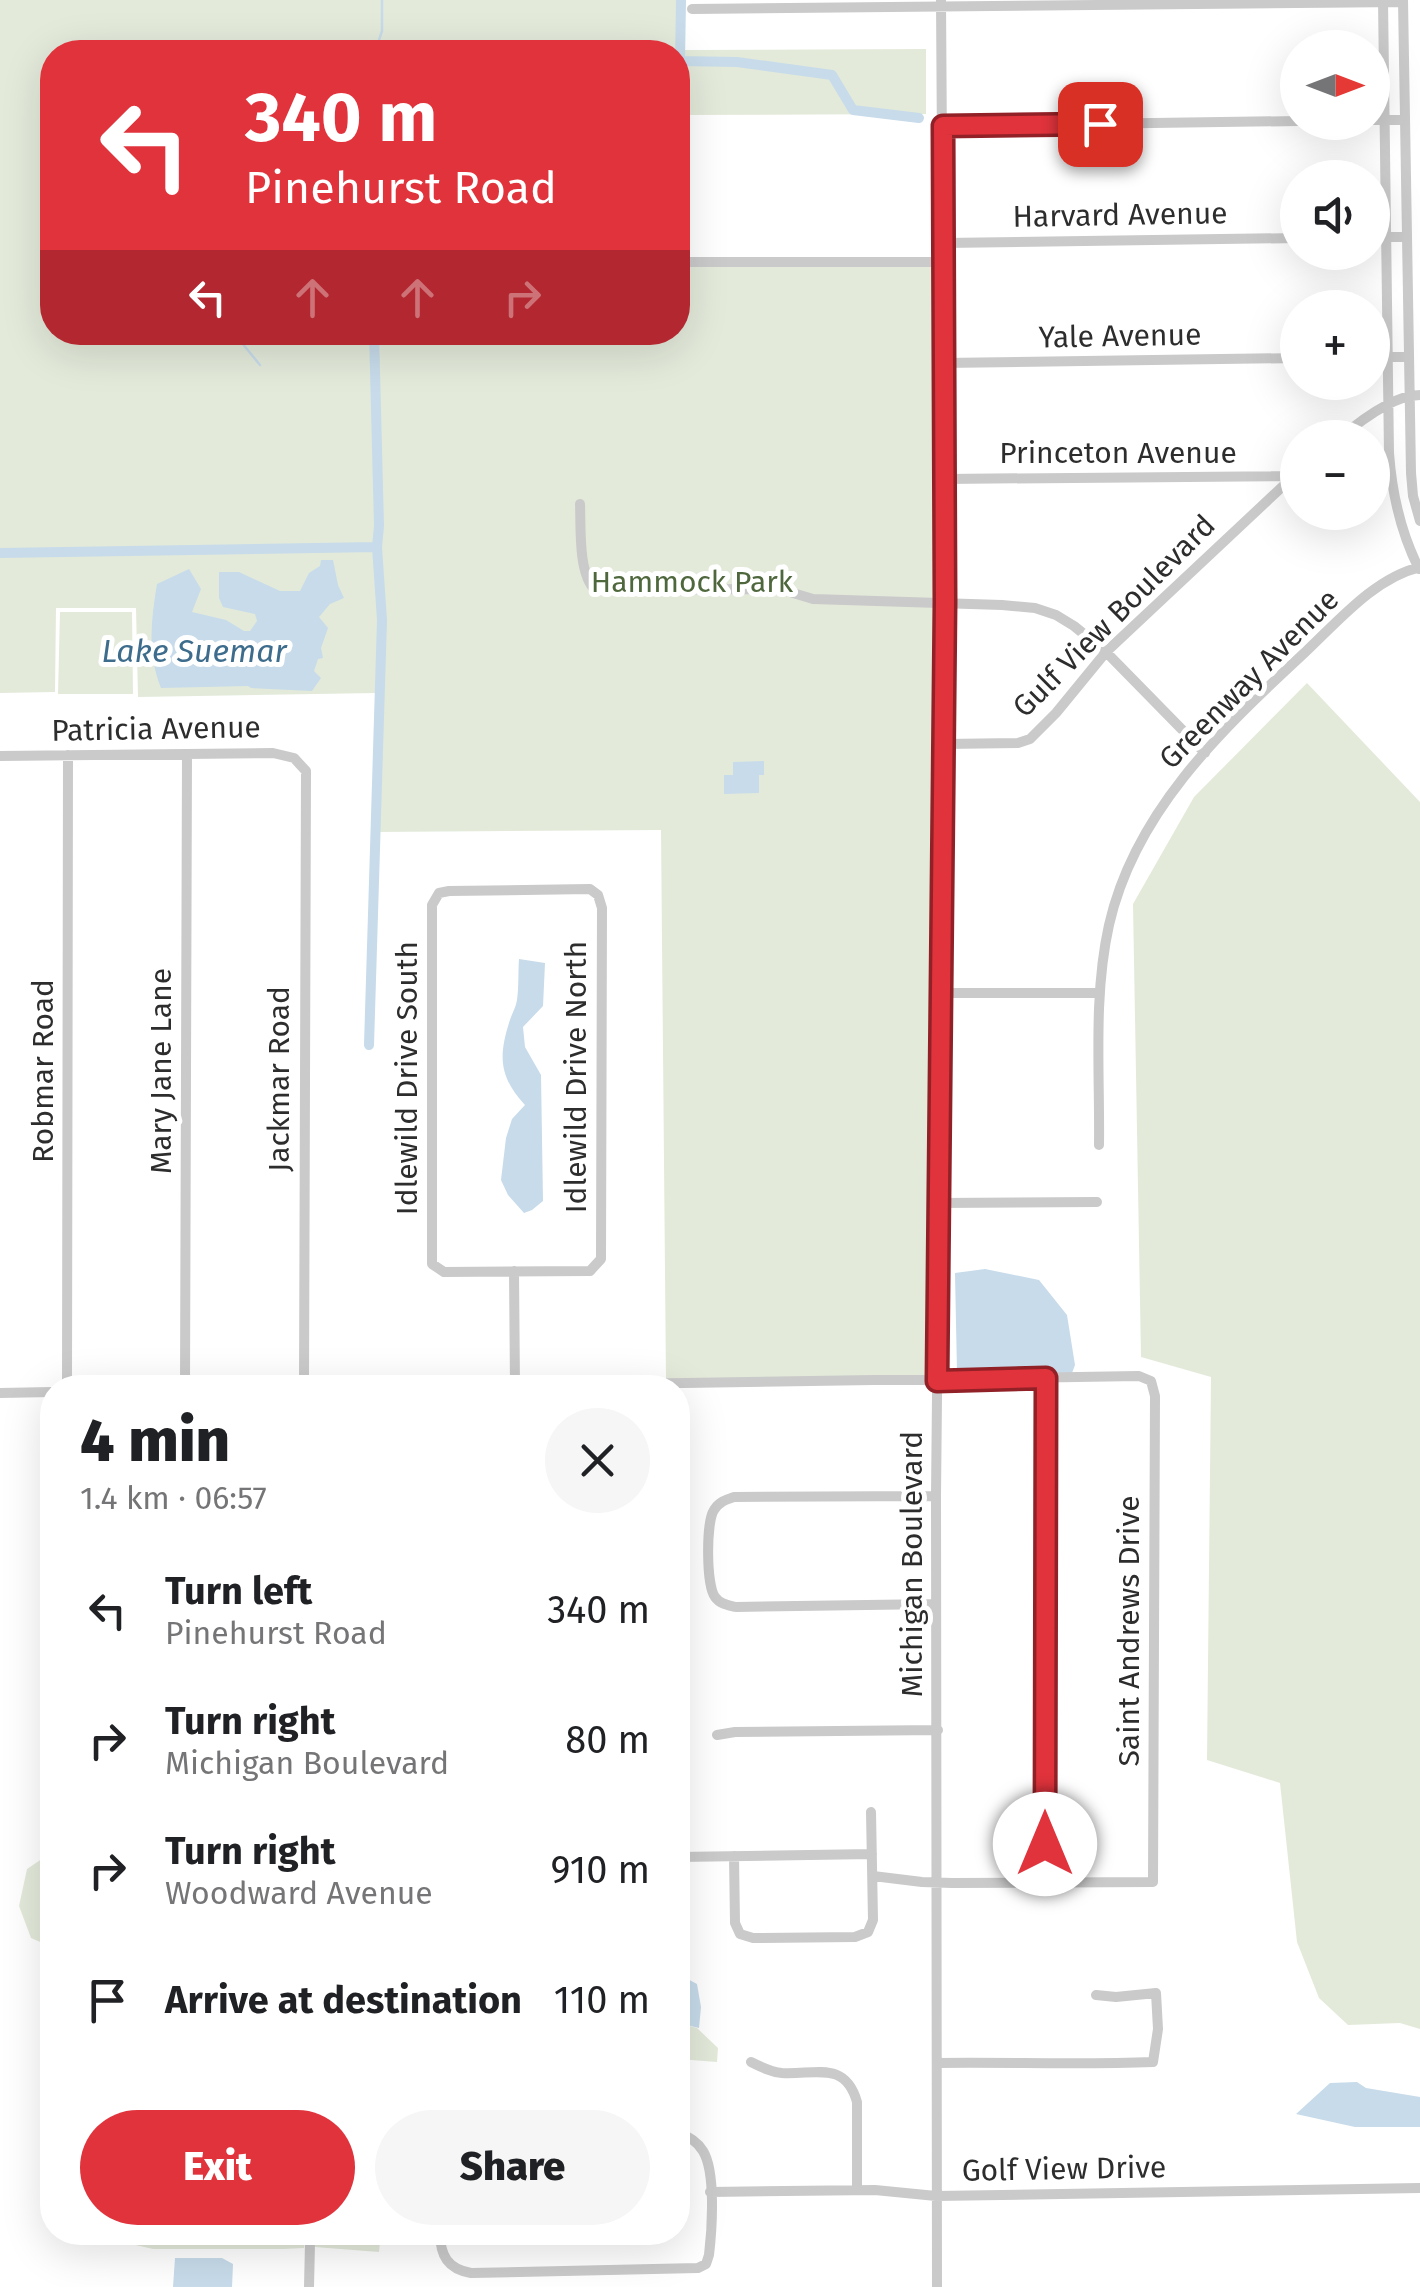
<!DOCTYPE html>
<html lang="en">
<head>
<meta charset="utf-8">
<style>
  body { margin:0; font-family:"Fira Sans",sans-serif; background:#f6f6f6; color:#202124; height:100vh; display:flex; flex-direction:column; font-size:38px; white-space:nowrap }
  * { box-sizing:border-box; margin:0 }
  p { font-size:32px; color:#757577 }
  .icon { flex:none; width:55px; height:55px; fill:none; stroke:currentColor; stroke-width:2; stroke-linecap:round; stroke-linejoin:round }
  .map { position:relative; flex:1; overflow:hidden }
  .drawer { position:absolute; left:40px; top:1375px; width:650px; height:870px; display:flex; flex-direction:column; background:#fff; border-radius:40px; box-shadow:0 10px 40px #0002 }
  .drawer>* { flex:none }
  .top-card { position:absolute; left:40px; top:40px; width:650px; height:305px; border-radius:40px; box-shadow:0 10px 40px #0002; background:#e0333c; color:#fff; overflow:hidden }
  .needle { width:65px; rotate:90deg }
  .buttons { position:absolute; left:1280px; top:30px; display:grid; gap:20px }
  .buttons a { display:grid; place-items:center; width:110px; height:110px; border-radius:50%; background:#fff; box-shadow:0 10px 40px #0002; font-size:50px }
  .pin { position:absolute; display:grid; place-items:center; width:85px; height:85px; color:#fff; margin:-42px; border-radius:20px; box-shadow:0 5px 15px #0006 }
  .me { position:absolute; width:110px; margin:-55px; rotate:0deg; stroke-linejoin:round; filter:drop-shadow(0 0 8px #0008) }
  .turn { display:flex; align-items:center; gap:35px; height:210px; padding:0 40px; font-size:45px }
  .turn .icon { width:130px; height:130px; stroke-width:2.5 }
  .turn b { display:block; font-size:70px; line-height:85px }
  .lanes { display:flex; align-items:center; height:95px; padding:0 40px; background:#0003; justify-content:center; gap:50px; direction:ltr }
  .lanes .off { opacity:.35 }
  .round { display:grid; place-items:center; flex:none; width:105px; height:105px; border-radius:52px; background:#f6f6f6 }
  .overview { display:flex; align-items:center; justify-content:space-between; height:170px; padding:0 40px }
  h1 { font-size:60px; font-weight:800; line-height:75px }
  .cta { display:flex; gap:20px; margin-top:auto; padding:20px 40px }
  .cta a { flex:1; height:115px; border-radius:60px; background:#e0333c; color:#fff; font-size:40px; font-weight:800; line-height:115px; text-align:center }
  .cta a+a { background:#f6f6f6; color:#202124 }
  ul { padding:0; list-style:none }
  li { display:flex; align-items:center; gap:30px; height:130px; padding:0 40px }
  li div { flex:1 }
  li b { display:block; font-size:38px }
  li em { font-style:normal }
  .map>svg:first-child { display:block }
</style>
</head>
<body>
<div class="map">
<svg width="1420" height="2287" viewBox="0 0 1420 2287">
  <rect width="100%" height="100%" fill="#fff"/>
  <path fill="#e3eada" d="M0,0H682L681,50L926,49V114L678,115V52H52V332H678V259L944,262L937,1381L666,1382L661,830L373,832L376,693L138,697L136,608H56L55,692L0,693Z
    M60,612H132L133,694H58Z
    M1307,683L1420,802V2029L1400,2023L1348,2025L1319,1998L1297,1942L1280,1783L1207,1760L1211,1377L1141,1357L1133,904L1194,797Z
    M52,1852V1947L31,1938L19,1906L27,1869Z
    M678,2023L697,2028L718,2048L717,2062L678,2059Z
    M84,2233H381L379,2252L315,2247L314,2238H305L304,2248L283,2249H153Z"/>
  <path fill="#c7dbea" d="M321,560H333L338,585L344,598L330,604L319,617L328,628L321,648L323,658L318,659L314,671L321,678L312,691L251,688L248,686L161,688C147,653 151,620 157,584L189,569L201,589L192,612L226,620L244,631H250L257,621L255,614L223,607L219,598V572H239L280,591H300L309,573L320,566Z
    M764,761V775H759V793L724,794V775H733V762Z
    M519,959L545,963L543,1006L523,1027L525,1047L541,1075L543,1201L532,1210L524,1213L508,1195L501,1180L506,1138L512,1119L525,1105C500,1078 498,1058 509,1023C511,1015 516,1008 517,1000C519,987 518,972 519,959Z
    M985,1269L1039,1280L1067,1315L1075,1365L1072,1373L957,1372L955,1273Z
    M682,1976L697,1984L701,2007L699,2028L678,2023V1977Z
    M1357,2082L1366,2088L1420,2097V2127H1355L1296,2114L1330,2083Z
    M175,2258H222L233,2264L232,2287H173Z"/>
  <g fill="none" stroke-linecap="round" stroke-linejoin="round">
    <path stroke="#c7dbea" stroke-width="2.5" d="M375,52L382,31V0
      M233,332L260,365"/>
    <path stroke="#c7dbea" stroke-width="10" d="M681,0L680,61L737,62L832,75L853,110L919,118
      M0,553L377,547
      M369,1045L382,620L377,547L379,526L374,332"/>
    <path stroke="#cacaca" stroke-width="10" d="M1383,0L1389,453C1392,494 1400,531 1419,569
      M1403,0L1411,473L1413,496L1420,521
      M692,9L1403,2
      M1372,120H1405
      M943,126L1298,121
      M678,130L679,262
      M1372,237H1407
      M944,243L1298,238
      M678,262H944
      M1372,357H1408
      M943,363L1298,358
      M1340,438C1360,421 1393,395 1420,395
      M944,479L1292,476
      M580,504C581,527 578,574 595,590L753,589L783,590L813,599L1002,605L1035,608L1056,615L1074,626L1106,652L1205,753
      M944,744L1018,743L1030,739L1056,713L1106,652L1298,472
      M0,756L273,753L294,758L306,771L304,1388
      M590,889L598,895L602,908L601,1259L590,1271L444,1272L432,1264V905L439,893L449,891Z
      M941,993H1100
      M1099,1145C1100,1073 1093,997 1109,925C1134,814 1219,732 1300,657C1335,625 1373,578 1420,567
      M939,1203L1097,1202
      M514,1271L515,1388
      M67,1388L68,755
      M185,1388L187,754
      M364,1388L1139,1376L1151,1381L1155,1396L1153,1882L952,1883L922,1882L873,1876
      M0,1393L52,1392
      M936,1496L734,1497C725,1500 719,1502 714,1510C706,1522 706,1585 715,1597C720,1604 728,1605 736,1607L936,1604
      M717,1735L735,1732L938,1730
      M734,1856L735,1923L740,1934L753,1938L855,1937L868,1932L873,1920L871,1812
      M678,1857L872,1854
      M1045,1882L1046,1378
      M751,2062C761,2067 771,2072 782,2073C815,2075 845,2060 857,2102V2190
      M937,2063C1009,2062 1081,2065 1153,2062L1158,2029L1156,1993L1116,1997L1096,1995
      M710,2192L875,2190L936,2196L1420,2188
      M440,2232C440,2256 448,2269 471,2273L698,2268L706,2264L709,2255C712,2230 716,2172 703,2151C697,2141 688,2136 678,2133
      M309,2287L310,2243
      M937,2287L936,1496L945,602L941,0"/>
  </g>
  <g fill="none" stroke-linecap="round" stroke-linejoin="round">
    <g stroke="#922127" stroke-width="25">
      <path id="route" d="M1045,1844L1046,1378L937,1381L945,602L943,126L1100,124"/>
    </g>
    <use href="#route" stroke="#e0333c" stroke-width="18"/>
  </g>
  <g text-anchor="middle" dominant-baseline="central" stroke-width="10" stroke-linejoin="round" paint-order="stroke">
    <g font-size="30" fill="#2d2d2d" stroke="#fff">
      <text transform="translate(1120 215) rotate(-1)">Harvard Avenue</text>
      <text transform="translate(1120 336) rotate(-1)">Yale Avenue</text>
      <text x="1118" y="453">Princeton Avenue</text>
      <text transform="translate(1114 616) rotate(-45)">Gulf View Boulevard</text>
      <text transform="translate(1249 679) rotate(-45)">Greenway Avenue</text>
      <text transform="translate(156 729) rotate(-1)">Patricia Avenue</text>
      <text transform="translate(43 1071) rotate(-90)">Robmar Road</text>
      <text transform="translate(161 1071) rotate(-90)">Mary Jane Lane</text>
      <text transform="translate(576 1077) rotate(-90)">Idlewild Drive North</text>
      <text transform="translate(407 1078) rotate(-90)">Idlewild Drive South</text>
      <text transform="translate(279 1079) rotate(-90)">Jackmar Road</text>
      <text transform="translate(912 1564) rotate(-90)">Michigan Boulevard</text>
      <text transform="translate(1129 1631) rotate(-90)">Saint Andrews Drive</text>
      <text transform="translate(1064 2169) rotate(-1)">Golf View Drive</text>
    </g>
    <g font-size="30" fill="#4f673c" stroke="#fff">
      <text x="692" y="582">Hammock Park</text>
    </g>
    <g font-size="32" font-style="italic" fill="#3d6c8c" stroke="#fff">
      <text x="194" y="651">Lake Suemar</text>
    </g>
  </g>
</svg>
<div class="buttons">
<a><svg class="needle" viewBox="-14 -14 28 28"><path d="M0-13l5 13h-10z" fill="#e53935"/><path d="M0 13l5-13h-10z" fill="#757577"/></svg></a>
<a><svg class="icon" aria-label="sound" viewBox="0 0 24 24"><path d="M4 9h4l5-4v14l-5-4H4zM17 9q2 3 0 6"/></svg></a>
<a>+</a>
<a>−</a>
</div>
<div class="pin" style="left:1100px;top:124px;background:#d93025"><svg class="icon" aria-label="arrive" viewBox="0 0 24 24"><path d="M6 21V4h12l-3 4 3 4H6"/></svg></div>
<svg class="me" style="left:1045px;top:1844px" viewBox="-20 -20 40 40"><circle r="19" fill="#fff"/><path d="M0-13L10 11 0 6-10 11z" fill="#e0333c"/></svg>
<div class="top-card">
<div class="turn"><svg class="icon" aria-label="left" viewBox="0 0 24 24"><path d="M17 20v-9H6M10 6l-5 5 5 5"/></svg><div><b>340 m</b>Pinehurst Road</div></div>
<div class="lanes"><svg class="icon" aria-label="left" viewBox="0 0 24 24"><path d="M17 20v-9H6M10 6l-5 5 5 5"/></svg><svg class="icon off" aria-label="ahead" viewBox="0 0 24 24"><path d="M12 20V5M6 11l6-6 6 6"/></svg><svg class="icon off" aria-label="ahead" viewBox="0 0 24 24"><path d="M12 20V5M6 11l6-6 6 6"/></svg><svg class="icon off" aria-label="right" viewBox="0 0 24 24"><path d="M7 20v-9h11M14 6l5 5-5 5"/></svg></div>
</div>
<section class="drawer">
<div class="overview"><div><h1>4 min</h1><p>1.4 km · 06:57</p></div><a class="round"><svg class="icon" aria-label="close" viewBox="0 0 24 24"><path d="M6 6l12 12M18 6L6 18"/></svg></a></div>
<ul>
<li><svg class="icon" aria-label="left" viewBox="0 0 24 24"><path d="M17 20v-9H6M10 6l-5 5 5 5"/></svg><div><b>Turn left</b><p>Pinehurst Road</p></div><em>340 m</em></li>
<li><svg class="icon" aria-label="right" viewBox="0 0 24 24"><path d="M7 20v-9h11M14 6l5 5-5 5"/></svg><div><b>Turn right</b><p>Michigan Boulevard</p></div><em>80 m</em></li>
<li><svg class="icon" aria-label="right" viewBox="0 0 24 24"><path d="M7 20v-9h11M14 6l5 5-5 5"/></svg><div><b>Turn right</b><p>Woodward Avenue</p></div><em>910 m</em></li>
<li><svg class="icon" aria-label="arrive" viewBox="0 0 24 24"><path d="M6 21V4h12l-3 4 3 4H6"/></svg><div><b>Arrive at destination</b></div><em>110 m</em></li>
</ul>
<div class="cta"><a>Exit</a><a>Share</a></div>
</section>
</div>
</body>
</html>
